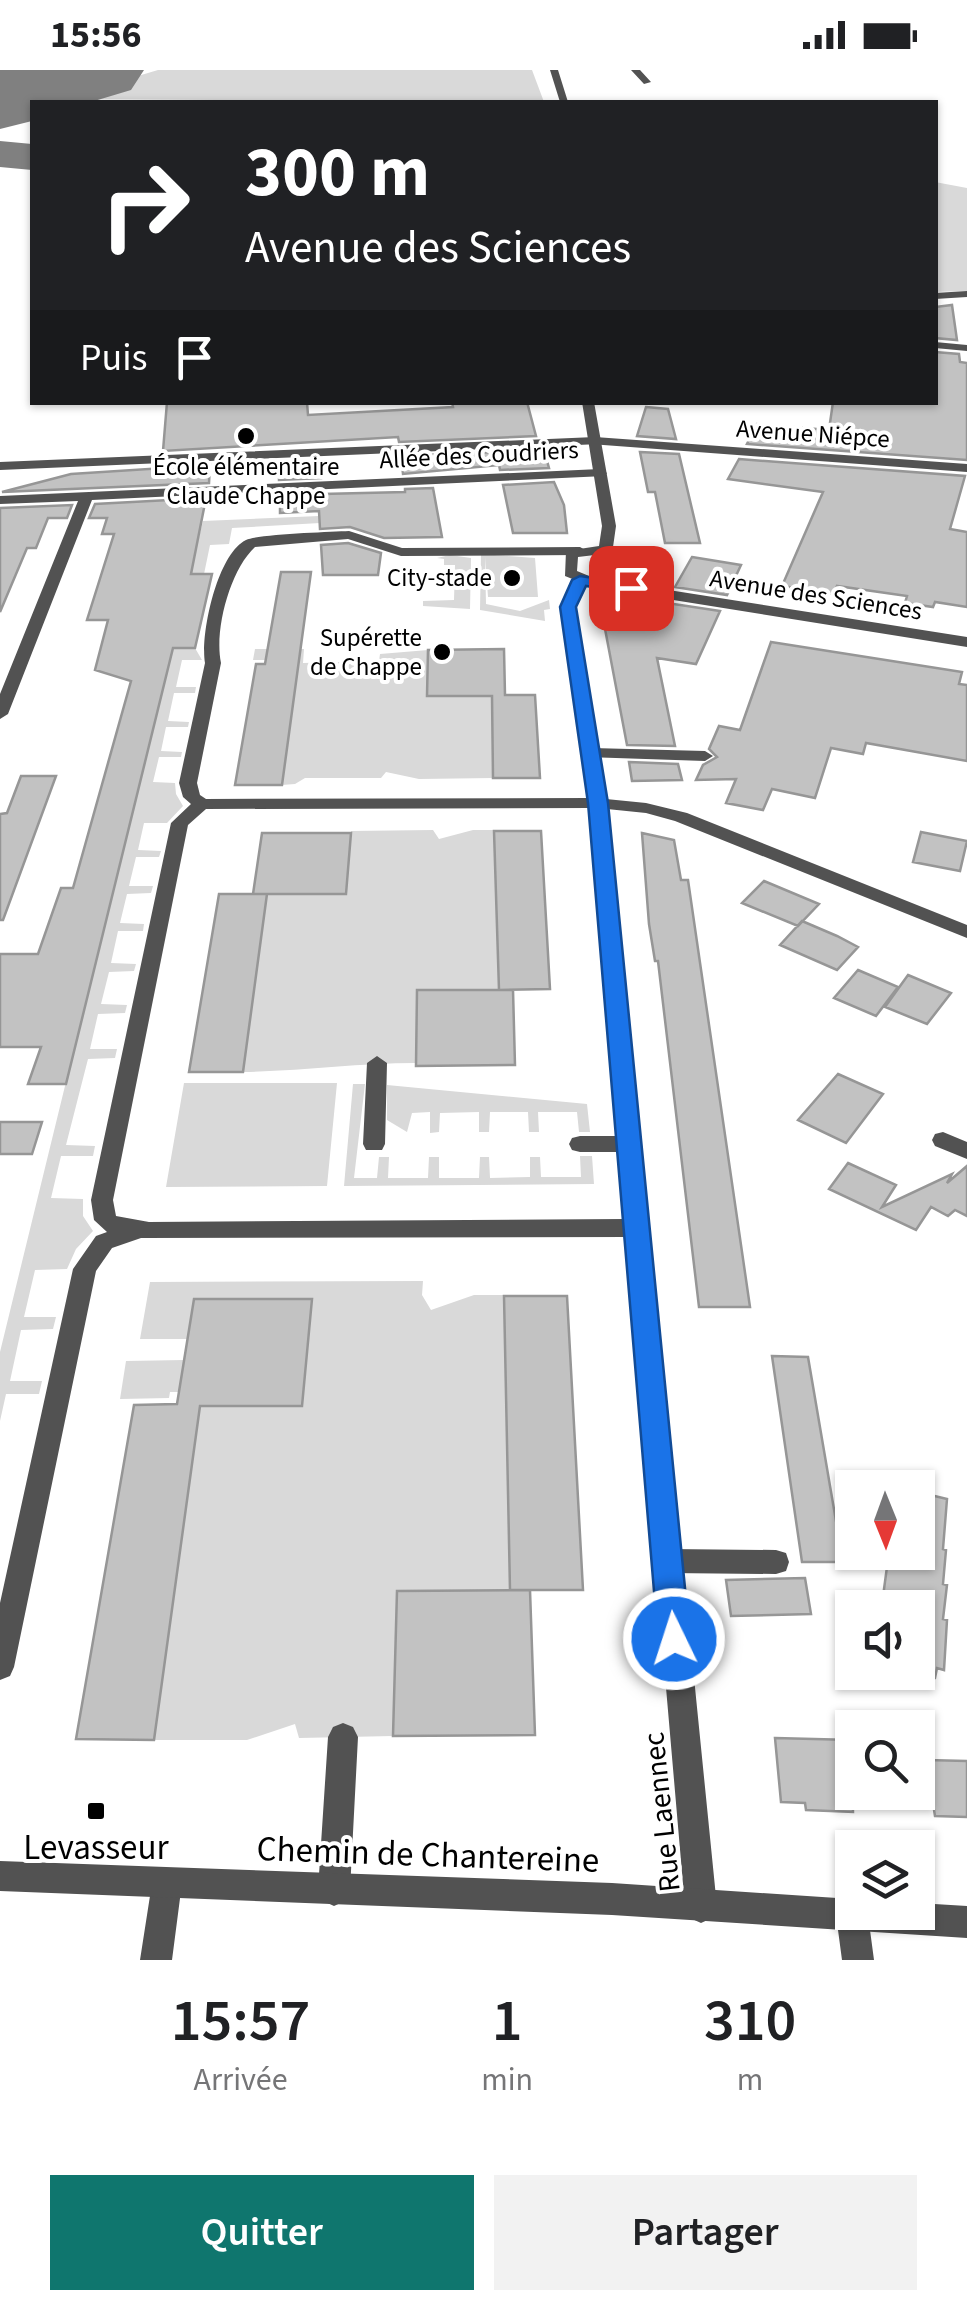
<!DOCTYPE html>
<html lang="fr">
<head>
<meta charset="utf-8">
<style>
  body { margin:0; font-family:"Source Sans 3",sans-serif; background:#f2f2f2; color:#202124; height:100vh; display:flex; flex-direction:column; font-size:38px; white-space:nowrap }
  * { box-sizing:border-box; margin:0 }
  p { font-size:32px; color:#757577 }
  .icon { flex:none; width:55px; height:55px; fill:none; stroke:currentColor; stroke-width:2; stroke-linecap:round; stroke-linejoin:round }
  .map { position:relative; height:1890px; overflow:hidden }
  .drawer { display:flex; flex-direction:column; background:#fff; flex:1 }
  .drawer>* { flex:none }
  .hud { position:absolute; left:30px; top:30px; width:908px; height:305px; border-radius:0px; box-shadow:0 2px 8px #0004; background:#202124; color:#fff; overflow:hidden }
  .needle { width:65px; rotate:179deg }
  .buttons { position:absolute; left:835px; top:1400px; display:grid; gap:20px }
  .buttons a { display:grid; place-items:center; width:100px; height:100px; border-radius:0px; background:#fff; box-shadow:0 2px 8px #0004; font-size:50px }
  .pin { position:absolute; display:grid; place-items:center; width:85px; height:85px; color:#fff; margin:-42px; border-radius:20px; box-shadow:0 5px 15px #0006 }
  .me { position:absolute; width:110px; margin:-55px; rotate:356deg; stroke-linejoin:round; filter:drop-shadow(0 0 8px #0008) }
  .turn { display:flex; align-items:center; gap:35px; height:210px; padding:0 50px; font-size:45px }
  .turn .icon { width:130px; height:130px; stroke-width:2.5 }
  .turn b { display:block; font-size:70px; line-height:85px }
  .then { display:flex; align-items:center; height:95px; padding:0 50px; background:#0003; gap:20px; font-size:38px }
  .eta { display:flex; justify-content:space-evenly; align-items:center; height:170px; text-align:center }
  .eta b { font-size:60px; font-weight:600; line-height:70px }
  .action { display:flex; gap:20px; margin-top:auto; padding:20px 50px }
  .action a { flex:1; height:115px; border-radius:0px; background:#0f766e; color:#fff; font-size:40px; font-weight:600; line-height:115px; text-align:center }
  .action a+a { background:#f2f2f2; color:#202124 }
  .status { display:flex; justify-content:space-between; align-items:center; height:70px; padding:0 50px; background:#fff; direction:ltr }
  .status svg { height:28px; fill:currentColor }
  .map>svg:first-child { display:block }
</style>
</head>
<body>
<div class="status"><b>15:56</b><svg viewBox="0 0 49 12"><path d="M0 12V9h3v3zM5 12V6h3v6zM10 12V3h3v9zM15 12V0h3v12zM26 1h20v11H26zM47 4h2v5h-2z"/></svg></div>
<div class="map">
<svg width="967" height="1890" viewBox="0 0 967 1890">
  <rect width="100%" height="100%" fill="#fff"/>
  <path fill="#d9d9d9" d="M158,0H532L544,32L61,29Z
    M935,112L967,118V221L935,222Z
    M319,446L320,453L232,458L229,474L210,475L204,504H190L203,451Z
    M481,484L535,488L538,527H488L485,487L486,534L520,541L549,530L550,539L544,540L545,551L480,540Z
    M450,485L471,488L470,539L423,536V531L454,530L455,495H444V489L437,488Z
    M172,578H195L202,590H182L176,617H196L195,623H174L168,651L189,652L188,657H166L161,681L182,682L181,687H159L153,712L175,713L176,724L183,736L167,753H144L138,780L161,781L159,787H136L129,816H153L151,823L127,824L120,853L144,854L143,861H118L111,893L136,894L134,901L109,902L101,934L127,935L125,943L98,944L90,979H117L115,988L88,989L66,1075L95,1076L93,1086H61L51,1128L83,1129V1146L93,1161L76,1179L67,1199L35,1200L24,1247H56L53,1259L21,1260L10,1311H42L39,1324H6L0,1351V1282Z
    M255,579H304L303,593L379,591L380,584L428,580L427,626H492L493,708L419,709L386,702L381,708H305L295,714L282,715L299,593L295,590H253Z
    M433,760L439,769L473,760H494L499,920L418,921L416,993C357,993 302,1001 243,1002L267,824L346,823L351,761Z
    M184,1013H337L327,1116L166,1117Z
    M353,1014H365L354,1108H377L379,1087H389L388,1108H428L429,1087H439V1108H479L480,1087H489L490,1108L530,1107V1087H540L541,1107H581L580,1086H592L594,1114L344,1116Z
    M387,1015L587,1034L590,1062H579L577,1042H538L539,1062H529L528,1042H490L489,1062H479V1042L440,1043L439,1062L430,1063V1042L412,1043L407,1062L387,1050Z
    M423,1211L422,1225L431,1240L474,1225H505L510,1520L398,1522L393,1666L299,1668L295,1654L247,1670H154L200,1336H302L312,1230L194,1229L187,1269H140L150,1212Z
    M184,1290L179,1322H170L169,1328L120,1329L126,1291Z"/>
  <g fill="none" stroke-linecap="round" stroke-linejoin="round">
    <path fill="#808080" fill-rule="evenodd" d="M0,71L32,74V100L0,97Z"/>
    <path fill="#808080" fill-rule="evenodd" d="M0,0H144L131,20L91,32H32V51L0,59Z"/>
  </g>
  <path fill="#c2c2c2" stroke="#969696" stroke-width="2.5" d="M952,235L957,270L935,268V237Z
    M935,282L959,284L960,292L967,293V390L747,374L757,354L829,360L833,332H935Z
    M167,332H307L308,345L453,337L452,332H527L536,366L399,372L398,367L163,381Z
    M646,337L668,339L676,369L637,366Z
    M544,380L549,398L500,400L499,395L403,404L401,386Z
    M640,382L679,384L700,473H665L655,422H648Z
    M739,389L965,406L950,459L967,462V537L935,532L933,537L905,533L907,526L837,516L834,524L782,516L823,422L728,409Z
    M319,390L321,408L279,410V392Z
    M210,395L209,413L2,422L71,404Z
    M554,412L564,435L567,463H513L503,415Z
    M433,418L442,467L384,468L350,457L320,459L319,441L280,443V425L405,422V419Z
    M206,428L191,504H212L195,578H173L66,1014H28L41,977H0V884H38L61,818H73L131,611L95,600L108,550H87L114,464H102L107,448H89L95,434Z
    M72,435L67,448H48L36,478H27L0,542V438Z
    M348,473L381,483L378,505H323L321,475Z
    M692,487L741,495L727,525L675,517Z
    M281,502H311L282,715H235L256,594H265Z
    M667,533L720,541L696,594L657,588L675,676L627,675L602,543H662Z
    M771,572L962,602L959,614L967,615V691L866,673L863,684L831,678L815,728L772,719L763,740L726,733L736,709L696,710L703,695L717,687L709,679L719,656L740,660Z
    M504,579L505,625H535L540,708H493L492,626H427L428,580Z
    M629,692L678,694L682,710L632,711Z
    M21,706H56L3,850H0V744L7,743Z
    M494,761H541L550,919L499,920Z
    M921,762L967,771L960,801L913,792Z
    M262,763H351L346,824H253Z
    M642,763L674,770L681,810H688L750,1237H699L658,891H655L649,854Z
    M764,811L819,834L798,856L742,833Z
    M219,824H267L243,1002H189Z
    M802,851L837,866L858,877L837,900L780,875Z
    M858,900L898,917L876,946L834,928Z
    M908,905L951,923L927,954L885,937Z
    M417,920H513L515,995L416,996Z
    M838,1004L883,1024L846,1073L798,1050Z
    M0,1052H42L32,1084H0Z
    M848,1093L896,1115L882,1137L952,1104L947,1113L967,1096V1146L955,1140L948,1146L931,1137L916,1160L829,1119Z
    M504,1226H567L583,1520H510Z
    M194,1229H312L302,1336H200L154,1670L76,1669L134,1335L177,1334Z
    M772,1286L808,1287L843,1492H802Z
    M918,1422L947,1429L943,1479L946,1480L943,1514L947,1515L943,1549L947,1550L944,1600L937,1598L935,1608L918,1607V1538L882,1534L889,1482H918Z
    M805,1508L811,1544L731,1546L726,1510Z
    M530,1520L535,1665L393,1666L397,1521Z
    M775,1668L852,1670L853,1742L806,1740L805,1733L781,1732Z
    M926,1690L967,1691V1747L935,1746Z"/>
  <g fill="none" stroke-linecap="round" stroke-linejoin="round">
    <path fill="#525252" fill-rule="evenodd" d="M967,221V227L935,229V223Z
      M595,367L600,368V374L0,400V392Z
      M592,678L705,681L713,686L705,691L586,687L584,683Z
      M377,986L387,993L385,1074L382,1080H366L363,1074L367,993Z
      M943,1062L967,1072V1089L935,1076L932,1070L935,1064Z
      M580,1066H630L638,1068L641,1074L638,1080L630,1082H580L572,1080L569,1074L572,1068Z
      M668,1479L776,1480L786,1483L789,1492L786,1501L776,1504L668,1503L658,1500L655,1491L658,1482Z
      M343,1653L353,1657L358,1667L350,1820L345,1831L334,1836L323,1831L318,1820L328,1667L333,1657Z"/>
    <path fill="#525252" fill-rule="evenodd" d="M631,0H640L651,12L644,14Z
      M935,272L967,275V281L935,278Z
      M595,367L967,394V402L590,374V368Z
      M600,399L607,403L605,406L92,430L8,644L0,649V624L78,431L0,434V426Z
      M349,461L402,478L580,477L587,481L580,485L401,486L348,469L255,477C230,500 214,560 221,593L197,713L200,725L206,729L589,728L561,537L573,511L580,507L587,511L575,537L606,729L646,733L687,743L967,855V868L675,751L646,743L607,739L717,1837L712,1848L701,1853L690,1848L685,1837L627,1167L141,1168L112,1178L96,1201L14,1597L10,1606L0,1610V1533L73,1199L96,1166L107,1162L94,1150L91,1130L171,753L191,734L183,727L179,713L205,593C200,565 217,484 246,470C259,464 330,462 349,461ZM590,738L626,1149L149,1152L116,1146L113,1130L188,755L206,739Z
      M167,1798L178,1802L182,1813L172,1890H140L152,1813L156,1802Z
      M852,1829V1842L868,1845L874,1890H842L836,1845L841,1834Z"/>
    <path fill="#525252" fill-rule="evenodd" d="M550,0H558L568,32H560Z
      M582,332H594L616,456L613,477L627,488L631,504L624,513L967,567V577L592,517L565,506L566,481L599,476L602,456ZM603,484L613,490L616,505L594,508L577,501L578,487Z
      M0,1791L612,1813L852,1829V1842H918V1833L967,1836V1868L612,1845L0,1821Z"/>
  </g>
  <path fill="#1a73e8" stroke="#114b97" stroke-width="2.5" d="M580,506L631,513L640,518L631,523L586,516L576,537L608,733L690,1569L685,1579L674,1584L663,1579L658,1569L588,733L560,537L572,510Z"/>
  <g fill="#000" stroke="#fff" stroke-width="4">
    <circle cx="246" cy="366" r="10"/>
    <circle cx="512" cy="508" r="10"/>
    <circle cx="442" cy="582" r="10"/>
    <rect x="86" y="1731" width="20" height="20" rx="5"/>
  </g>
  <g text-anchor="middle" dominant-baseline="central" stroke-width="8" stroke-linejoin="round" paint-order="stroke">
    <g font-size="25" fill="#000" stroke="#fff">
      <text transform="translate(813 364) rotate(4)">Avenue Niépce</text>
      <text transform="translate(479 385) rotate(-3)">Allée des Coudriers</text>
      <text transform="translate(816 525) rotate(9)">Avenue des Sciences</text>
    </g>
    <g font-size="25" fill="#000" stroke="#fff" text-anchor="end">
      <text x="246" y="397" text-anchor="middle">École élémentaire<tspan x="246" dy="29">Claude Chappe</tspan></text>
      <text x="492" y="508">City-stade</text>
      <text x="422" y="568">Supérette<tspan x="422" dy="29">de Chappe</tspan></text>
    </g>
    <g font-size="30" fill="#000" stroke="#fff">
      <text transform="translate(662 1742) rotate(-96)">Rue Laennec</text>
    </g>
    <g font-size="35" fill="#000" stroke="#fff">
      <text x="96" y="1778">Levasseur</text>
    </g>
    <g font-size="35" fill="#000" stroke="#fff">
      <text transform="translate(428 1785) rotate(2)">Chemin de Chantereine</text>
    </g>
  </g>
</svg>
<div class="buttons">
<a><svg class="needle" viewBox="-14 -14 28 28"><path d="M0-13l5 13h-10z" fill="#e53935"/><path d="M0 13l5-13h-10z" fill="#757577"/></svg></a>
<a><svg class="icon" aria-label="sound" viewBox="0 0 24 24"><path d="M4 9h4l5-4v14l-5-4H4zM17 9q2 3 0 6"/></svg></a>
<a><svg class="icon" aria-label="search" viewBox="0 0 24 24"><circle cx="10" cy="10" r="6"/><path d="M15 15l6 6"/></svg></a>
<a><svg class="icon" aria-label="layers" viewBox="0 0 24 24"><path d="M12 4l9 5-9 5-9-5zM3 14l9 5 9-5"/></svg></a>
</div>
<div class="pin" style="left:631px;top:518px;background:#d93025"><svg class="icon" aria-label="arrive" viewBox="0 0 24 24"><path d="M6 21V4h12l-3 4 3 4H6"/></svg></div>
<svg class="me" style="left:674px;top:1569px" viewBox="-20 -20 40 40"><circle r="17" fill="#1a73e8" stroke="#fff" stroke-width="3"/><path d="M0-11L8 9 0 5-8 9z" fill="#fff"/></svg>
<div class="hud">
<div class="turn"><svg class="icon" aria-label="right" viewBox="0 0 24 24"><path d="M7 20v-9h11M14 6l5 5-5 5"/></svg><div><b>300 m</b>Avenue des Sciences</div></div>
<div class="then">Puis<svg class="icon" aria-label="arrive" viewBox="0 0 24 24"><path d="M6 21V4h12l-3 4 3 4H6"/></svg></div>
</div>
</div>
<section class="drawer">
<div class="eta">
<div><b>15:57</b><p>Arrivée</p></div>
<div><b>1</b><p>min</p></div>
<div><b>310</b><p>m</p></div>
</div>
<div class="action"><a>Quitter</a><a>Partager</a></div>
</section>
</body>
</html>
